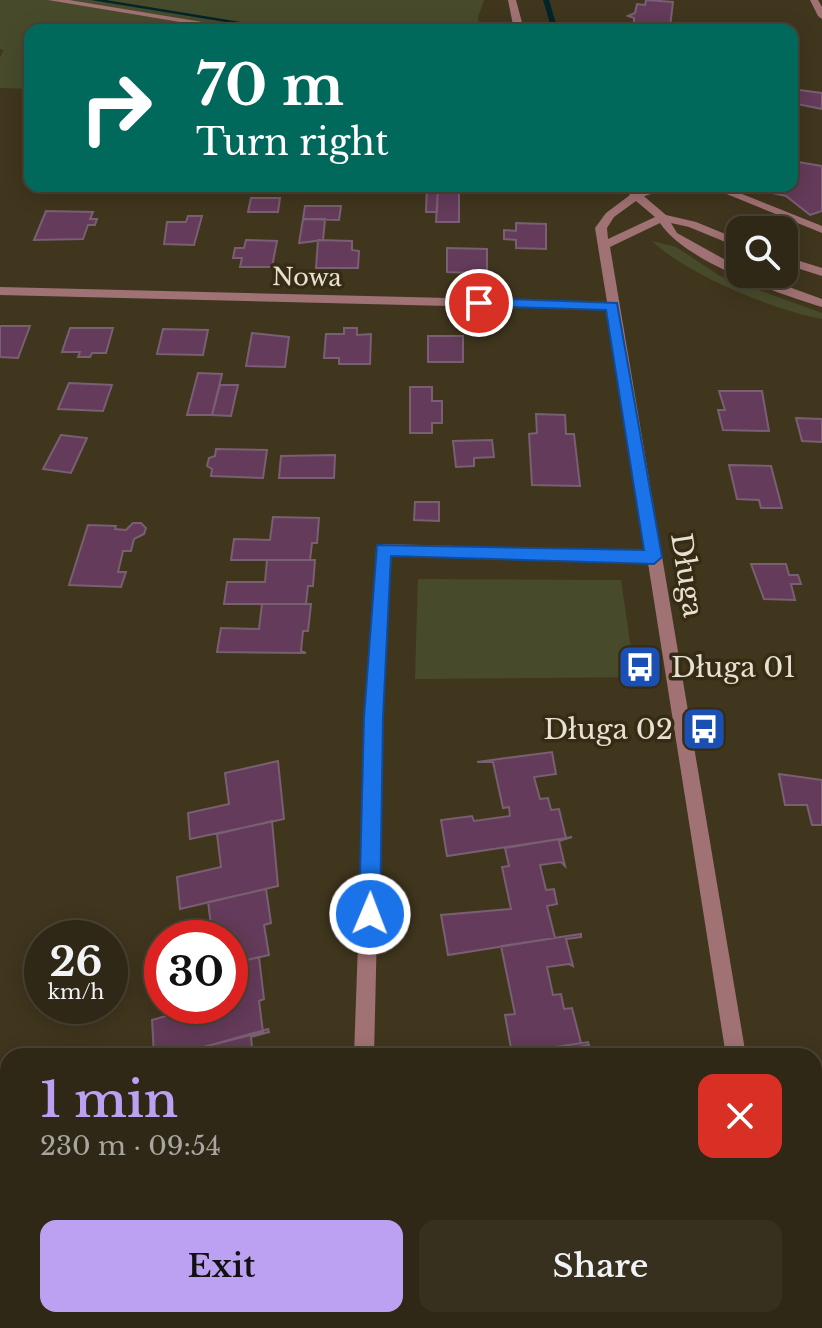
<!DOCTYPE html>
<html lang="en">
<head>
<meta charset="utf-8">
<style>
  body { margin:0; font-family:"Libre Baskerville",serif; background:#38301f; color:#f1f3f6; height:100vh; display:flex; flex-direction:column; font-size:30px; white-space:nowrap }
  * { box-sizing:border-box; margin:0 }
  p { font-size:26px; color:#a8a6a1 }
  .icon { flex:none; width:44px; height:44px; fill:none; stroke:currentColor; stroke-width:2; stroke-linecap:round; stroke-linejoin:round }
  .map { position:relative; flex:1; overflow:hidden }
  .sheet { position:absolute; left:0px; top:1048px; width:822px; height:280px; display:flex; flex-direction:column; background:#302816; border-radius:24px 24px 0 0; box-shadow:0 4px 20px #0003,0 0 0 2px #4b4435 }
  .sheet>* { flex:none }
  .banner { position:absolute; left:24px; top:24px; width:774px; height:168px; border-radius:16px; box-shadow:0 4px 20px #0003,0 0 0 2px #4b4435; background:#00695c; color:#fff; overflow:hidden }
  .tools { position:absolute; left:726px; top:216px; display:grid; gap:16px }
  .tools a { display:grid; place-items:center; width:72px; height:72px; border-radius:16px; background:#302816; box-shadow:0 4px 20px #0003,0 0 0 2px #4b4435; font-size:40px }
  .speed { position:absolute; left:24px; top:920px; display:flex; gap:16px; font-size:40px; font-weight:700; text-align:center }
  .speed>* { display:grid; place-content:center; width:104px; height:104px; border-radius:50%; background:#302816; box-shadow:0 4px 20px #0003,0 0 0 2px #4b4435; line-height:1 }
  .speed small { font-size:20px; font-weight:400 }
  .speed .limit { border:12px solid #d22; background:#fff; color:#111 }
  .pin { position:absolute; display:grid; place-items:center; width:68px; height:68px; color:#fff; margin:-34px; border:4px solid #fff; border-radius:50%; box-shadow:0 2px 8px #0007 }
  .me { position:absolute; width:88px; margin:-44px; rotate:1deg; stroke-linejoin:round; filter:drop-shadow(0 0 6px #0008) }
  .turn { display:flex; align-items:center; gap:28px; height:168px; padding:0 40px; font-size:36px }
  .turn .icon { width:104px; height:104px; stroke-width:2.5 }
  .turn b { display:block; font-size:56px; line-height:68px }
  .round { display:grid; place-items:center; flex:none; width:84px; height:84px; border-radius:16px; background:#38301f }
  .overview { display:flex; align-items:center; justify-content:space-between; height:136px; padding:0 40px }
  h1 { font-size:48px; font-weight:600; line-height:60px; color:#bca0f2 }
  .primary-button { display:flex; gap:16px; margin-top:auto; padding:16px 40px }
  .primary-button a { flex:1; height:92px; border-radius:16px; background:#bca0f2; color:#111; font-size:32px; font-weight:600; line-height:92px; text-align:center }
  .primary-button a+a { background:#38301f; color:#f1f3f6 }
  .map>svg:first-child { display:block }
</style>
</head>
<body>
<div class="map">
<svg width="822" height="1328" viewBox="0 0 822 1328">
  <rect width="100%" height="100%" fill="#40361e"/>
  <path fill="#484b2b" d="M0,0H484L478,17L480,30H30V89L0,88V57L4,50L0,49Z
    M652,241L676,247L720,276L822,313V319C772,309 689,276 652,241Z
    M418,579L621,580L635,677L415,679Z"/>
  <g fill="none" stroke-linecap="round" stroke-linejoin="round">
    <path fill="#00252b" fill-rule="evenodd" d="M91,0H106L290,30H275Z
      M543,0H549L558,30H552Z"/>
  </g>
  <path fill="#643b5a" stroke="#785f71" stroke-width="2" d="M646,0L673,2L670,27L634,23V18L628,16L635,13L637,4L645,5Z
    M792,89L822,93V109L792,103Z
    M792,161L822,166V211L810,215L786,196L741,186H792Z
    M183,186H216L214,193L182,192Z
    M427,186H438L437,212H426Z
    M438,186H459V222H436Z
    M251,198H280L278,212H248Z
    M305,206H341L339,220L303,219Z
    M46,211L93,212L90,219H97L95,225H88L83,239L34,240Z
    M188,216H202L194,245L164,244L167,222H186Z
    M303,219H325L323,240L299,243Z
    M516,223L546,224V249L516,248V240L504,239V230L516,231Z
    M246,240L277,241L272,267H240L242,258H233L235,248H244Z
    M318,240L352,241V250L359,251L358,268H316Z
    M447,248L487,249V280H474L473,273L447,272Z
    M0,326H30L18,358L0,357Z
    M70,328H113L106,353H92L90,357H78L80,352H62Z
    M344,328H357V335L371,334L370,364H339V358H324L326,334H344Z
    M163,329L208,330L203,355L157,354Z
    M252,333L289,337L285,367L246,366Z
    M428,336H463V362H428Z
    M198,373L222,374L212,415H187Z
    M69,383L112,385L103,411L58,409Z
    M220,385H238L231,416L212,415Z
    M410,387H432V401H442V423H432V433H410Z
    M719,391H762L769,431L723,430L718,410H725Z
    M536,414L565,415L566,434H574L580,486L532,485L529,434L537,433Z
    M796,418L822,419V442L802,441Z
    M61,435L87,438L71,473L43,469Z
    M492,440L494,457L474,458V466L456,467L453,441Z
    M216,449L267,450L263,478L211,476L212,469L207,466L209,458L215,456Z
    M335,455L334,478H279L281,456Z
    M729,465L771,466L782,508H761L759,500L737,499Z
    M415,502H439V521L414,520Z
    M273,517L319,518L317,543H312L310,560H231L234,539L270,540Z
    M133,523H141L146,528L144,534L134,539L131,551H123L118,572H126L121,587L69,585L88,525L116,526L115,529L126,530Z
    M267,560H315L313,586H308L306,604H224L227,582H265Z
    M751,564H786L789,575H798L801,584H791L795,600L764,599Z
    M262,604H311L308,631H303L301,651L306,653L217,652L221,628L259,629Z
    M552,752L556,774L534,777L540,799L548,798L551,810L559,809L566,838L447,856L441,820L472,816L474,821L510,816L509,807L503,808L493,762H477Z
    M278,761L284,819L190,839L188,813L229,804L225,773Z
    M779,774L822,780V825H812L807,805H785Z
    M272,821L278,886L180,909L177,877L221,867L217,834Z
    M572,837L559,841L565,866L561,862L540,865L546,890L554,889L557,904L547,906L555,938L448,955L441,915L511,909L502,867L509,866L505,848Z
    M266,889L271,923L264,925L269,955L230,964V938H192L212,933L208,902Z
    M581,934V937L566,939L573,966L569,964L547,967L553,995L561,994L564,1009L572,1008L581,1043L512,1054L505,1015L515,1014L501,946Z
    M259,957L264,999L259,1001L263,1032L168,1056H154L152,1020L200,1006H230V964Z
    M268,1029L269,1032L251,1037L253,1056H186V1052Z
    M588,1042L589,1045L573,1048L575,1056H500Z
    M112,1320H210L182,1328H112Z
    M210,1320H220L221,1328H182Z
    M522,1320H596L598,1328L503,1327V1324Z"/>
  <g fill="none" stroke-linecap="round" stroke-linejoin="round">
    <path fill="#a17274" fill-rule="evenodd" d="M48,0H69L251,30H228Z
      M660,186H677L635,199L630,196Z
      M707,186H722L822,226V233Z"/>
    <path fill="#a17274" fill-rule="evenodd" d="M508,0H516L524,30H514Z
      M810,0H818L822,7V19L818,16Z
      M621,186H632L666,215L696,222L740,240V248L689,227L671,223L677,233L740,268V274H753L822,299V307C779,294 684,261 660,223L610,247L746,1056H726L648,563L390,556L382,717L374,1056H354L366,717L376,550L383,544L646,551L608,310L0,295V287L607,302L595,228L606,213L630,195ZM636,201L655,217L608,239L607,228L614,217Z
      M784,256L822,268V276L784,264Z
      M341,1320H365V1328H341Z
      M766,1320H790L792,1328H768Z"/>
  </g>
  <path fill="#1a73e8" stroke="#114b97" stroke-width="2" d="M479,298L617,303L662,557L654,564L391,556L383,717L380,914L377,922L370,925L362,922L359,914L364,717L377,545L644,550L606,310L474,306V300Z"/>
  <defs>
    <g id="bus-square" transform="scale(2.3)"><rect x="-9" y="-9" width="18" height="18" rx="4" fill="#1a4fb4" stroke="#362c14"/><path d="M-5-6H5V4H4V6H2V4H-2V6H-4V4H-5ZM-3.5-4V0h7V-4ZM-3.5 1.2v1.5H-2V1.2ZM2 1.2v1.5H3.5V1.2Z" fill="#fff"/></g>
  </defs>
  <g fill-rule="evenodd">
    <use href="#bus-square" x="640" y="667"/>
    <use href="#bus-square" x="704" y="729"/>
  </g>
  <g text-anchor="middle" dominant-baseline="central" stroke-width="7" stroke-linejoin="round" paint-order="stroke">
    <g font-size="24" fill="#e7e1d2" stroke="#362c14">
      <text transform="translate(307 277) rotate(1)">Nowa</text>
    </g>
    <g font-size="28" fill="#e7e1d2" stroke="#362c14">
      <text transform="translate(687 575) rotate(81)">Długa</text>
    </g>
    <g font-size="28" fill="#e7e1d2" stroke="#362c14" text-anchor="start">
      <text x="671" y="667">Długa 01</text>
      <text x="673" y="729" text-anchor="end">Długa 02</text>
    </g>
  </g>
</svg>
<div class="tools">
<a><svg class="icon" aria-label="search" viewBox="0 0 24 24"><circle cx="10" cy="10" r="6"/><path d="M15 15l6 6"/></svg></a>
</div>
<div class="speed"><div>26<small>km/h</small></div><div class="limit">30</div></div>
<div class="pin" style="left:479px;top:303px;background:#d93025"><svg class="icon" aria-label="arrive" viewBox="0 0 24 24"><path d="M6 21V4h12l-3 4 3 4H6"/></svg></div>
<svg class="me" style="left:370px;top:914px" viewBox="-20 -20 40 40"><circle r="17" fill="#1a73e8" stroke="#fff" stroke-width="3"/><path d="M0-11L8 9 0 5-8 9z" fill="#fff"/></svg>
<div class="banner">
<div class="turn"><svg class="icon" aria-label="right" viewBox="0 0 24 24"><path d="M7 20v-9h11M14 6l5 5-5 5"/></svg><div><b>70 m</b>Turn right</div></div>
</div>
<section class="sheet">
<div class="overview"><div><h1>1 min</h1><p>230 m · 09:54</p></div><a class="round" style="background:#d93025;color:#fff"><svg class="icon" aria-label="close" viewBox="0 0 24 24"><path d="M6 6l12 12M18 6L6 18"/></svg></a></div>
<div class="primary-button"><a>Exit</a><a>Share</a></div>
</section>
</div>
</body>
</html>
